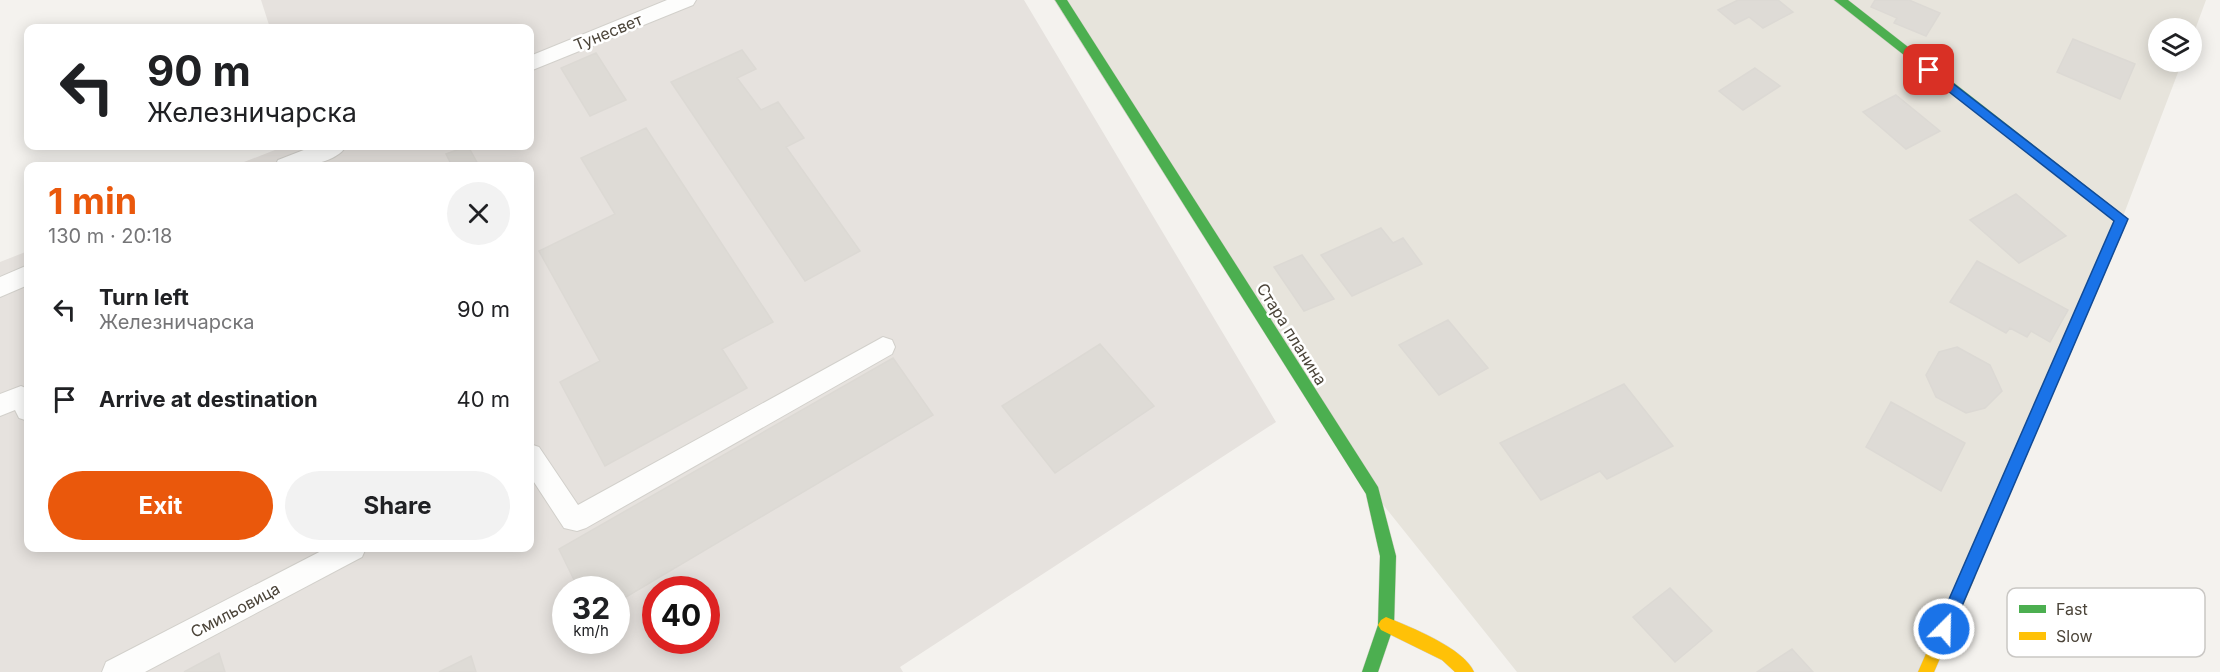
<!DOCTYPE html>
<html lang="en">
<head>
<meta charset="utf-8">
<style>
  body { margin:0; font-family:Inter,sans-serif; background:#f2f2f2; color:#202124; height:100vh; display:flex; flex-direction:column; font-size:22px; white-space:nowrap }
  * { box-sizing:border-box; margin:0 }
  p { font-size:20px; color:#757577 }
  .icon { flex:none; width:33px; height:33px; fill:none; stroke:currentColor; stroke-width:2; stroke-linecap:round; stroke-linejoin:round }
  .map { position:relative; flex:1; overflow:hidden }
  .details { position:absolute; left:24px; top:162px; width:510px; height:390px; display:flex; flex-direction:column; background:#fff; border-radius:12px; box-shadow:0 3px 15px #0003 }
  .details>* { flex:none }
  .guide { position:absolute; left:24px; top:24px; width:510px; height:126px; border-radius:12px; box-shadow:0 3px 15px #0003; background:#fff; color:#202124; overflow:hidden }
  .fabs { position:absolute; left:2148px; top:18px; display:grid; gap:12px }
  .fabs a { display:grid; place-items:center; width:54px; height:54px; border-radius:50%; background:#fff; box-shadow:0 3px 15px #0003; font-size:30px }
  .speed { position:absolute; left:552px; top:576px; display:flex; gap:12px; font-size:30px; font-weight:700; text-align:center }
  .speed>* { display:grid; place-content:center; width:78px; height:78px; border-radius:50%; background:#fff; box-shadow:0 3px 15px #0003; line-height:1 }
  .speed small { font-size:15px; font-weight:400 }
  .speed .limit { border:9px solid #d22; background:#fff; color:#111 }
  .pin { position:absolute; display:grid; place-items:center; width:51px; height:51px; color:#fff; margin:-26px; border-radius:12px; box-shadow:0 3px 9px #0006 }
  .me { position:absolute; width:66px; margin:-33px; rotate:23deg; stroke-linejoin:round; filter:drop-shadow(0 0 4px #0008) }
  .turn { display:flex; align-items:center; gap:21px; height:126px; padding:0 24px; font-size:27px }
  .turn .icon { width:78px; height:78px; stroke-width:2.5 }
  .turn b { display:block; font-size:42px; line-height:51px }
  .round { display:grid; place-items:center; flex:none; width:63px; height:63px; border-radius:32px; background:#f2f2f2 }
  .head { display:flex; align-items:center; justify-content:space-between; height:102px; padding:0 24px }
  h1 { font-size:36px; font-weight:700; line-height:45px; color:#ea580c }
  .action { display:flex; gap:12px; margin-top:auto; padding:12px 24px }
  .action a { flex:1; height:69px; border-radius:36px; background:#ea580c; color:#fff; font-size:24px; font-weight:700; line-height:69px; text-align:center }
  .action a+a { background:#f2f2f2; color:#202124 }
  ul { padding:0; list-style:none }
  li { display:flex; align-items:center; gap:18px; height:90px; padding:0 24px }
  li div { flex:1 }
  li b { display:block; font-size:22px }
  li em { font-style:normal }
  .map>svg:first-child { display:block }
</style>
</head>
<body>
<div class="map">
<svg width="2220" height="672" viewBox="0 0 2220 672">
  <rect width="100%" height="100%" fill="#f4f2ee"/>
  <path fill="#e7e4dc" d="M1061,0H2206L2192,38V28H2158V62H2182L2122,219L1918,672H1517L1373,492Z"/>
  <path fill="#e6e2de" fill-rule="evenodd" d="M261,0H1024L1276,422L900,667L903,672H0V262L28,251V548H530V166H234L285,146H530V28H270ZM566,590H616V640H566ZM656,590H706V640H656Z"/>
  <path fill="#dedbd6" stroke="#dcd9d4" stroke-width="1.5" d="M1738,0H1778L1793,12L1763,28L1749,17L1735,24L1718,10Z
    M1875,0H1909L1940,13L1926,36L1894,23L1897,18L1871,7Z
    M2073,39L2135,64L2120,99L2057,72Z
    M742,50L756,69L737,78L761,110L778,102L804,138L786,147L860,251L805,281L671,82Z
    M596,53L626,100L590,116L561,68Z
    M1755,68L1780,86L1743,110L1719,91Z
    M1896,95L1940,131L1906,149L1863,112Z
    M646,128L773,322L722,349L747,388L605,466L560,382L600,361L539,251L615,214L581,158Z
    M468,146L479,166H452L446,154Z
    M2016,194L2066,236L2019,263L1970,220Z
    M1381,228L1393,243L1403,238L1422,264L1352,296L1321,255Z
    M1302,255L1334,299L1304,311L1274,267Z
    M1977,261L2068,310L2050,342L2031,331L2027,337L2010,328L2006,333L1950,302Z
    M1448,320L1488,368L1439,395L1399,345Z
    M1100,344L1154,406L1055,473L1002,406Z
    M1957,347L1990,365L2002,391L1985,408L1966,413L1936,397L1926,375L1939,352Z
    M893,358L933,415L616,603V590H579L559,549Z
    M1624,384L1673,446L1607,479L1600,471L1541,500L1500,443Z
    M1891,402L1965,443L1941,491L1866,447Z
    M1670,588L1712,631L1675,662L1633,617Z
    M1792,649L1813,672H1757Z
    M219,653L225,672H184Z
    M471,656L476,672H439Z"/>
  <g fill="none" stroke-linecap="round" stroke-linejoin="round">
    <g stroke="#d2d0cb" stroke-width="2">
      <path id="lane" d="M667,0H696L693,5L530,71V56Z
        M314,146H346C336,165 294,168 275,166L278,160Z
        M28,265V285L0,297V277Z
        M883,337L892,340L895,347L892,354L586,528L577,531L564,528L530,476V444L539,447L578,505Z
        M21,386L28,389V421L19,418L15,410L0,416V394Z
        M327,548H366L362,557L145,672H102L106,662Z"/>
    </g>
    <g stroke="#d3cfc5" stroke-width="1">
      <path id="fast" d="M1055,0H1067L1378,487L1396,556L1394,625L1378,672H1362L1378,625L1380,556L1366,494Z
        M1834,0H1848L2128,219L1972,582L1967,584L1962,582L1959,577L2115,221Z"/>
    </g>
    <g stroke="#d3cfc5" stroke-width="1">
      <path id="slow" d="M1967,570L1972,572L1975,577L1934,672H1918L1962,572Z
        M1386,617C1410,627 1464,648 1474,672H1455L1442,660L1381,630L1378,625L1381,620Z"/>
    </g>
    <use href="#lane" fill="#fdfdfc" fill-rule="evenodd"/>
    <use href="#fast" fill="#4caf50" fill-rule="evenodd"/>
    <use href="#slow" fill="#ffc107" fill-rule="evenodd"/>
  </g>
  <path fill="#1a73e8" stroke="#114b97" stroke-width="1.5" d="M1929,65L2128,219L1950,634L1944,637L1939,634L1936,629L2114,221L1925,73L1923,70Z"/>
  <g text-anchor="middle" dominant-baseline="central" stroke-width="5" stroke-linejoin="round" paint-order="stroke">
    <g font-size="16" fill="#4b4439" stroke="#fff">
      <text transform="translate(608 32) rotate(-22)">Тунесвет</text>
      <text transform="translate(1292 334) rotate(58)">Стара планина</text>
      <text transform="translate(235 610) rotate(-28)">Смильовица</text>
    </g>
  </g>
  <rect x="2007" y="588" width="198" height="69" rx="9" fill="#fff" stroke="#c9c7c4" stroke-width="1.5"/>
  <rect x="2019" y="605" width="27" height="8" fill="#4caf50"/>
  <rect x="2019" y="632" width="27" height="8" fill="#ffc107"/>
  <g font-size="16" fill="#4b4439">
    <text x="2056" y="615">Fast</text>
    <text x="2056" y="642">Slow</text>
  </g>
</svg>
<div class="fabs">
<a><svg class="icon" aria-label="layers" viewBox="0 0 24 24"><path d="M12 4l9 5-9 5-9-5zM3 14l9 5 9-5"/></svg></a>
</div>
<div class="speed"><div>32<small>km/h</small></div><div class="limit">40</div></div>
<div class="pin" style="left:1929px;top:70px;background:#d93025"><svg class="icon" aria-label="arrive" viewBox="0 0 24 24"><path d="M6 21V4h12l-3 4 3 4H6"/></svg></div>
<svg class="me" style="left:1944px;top:629px" viewBox="-20 -20 40 40"><circle r="17" fill="#1a73e8" stroke="#fff" stroke-width="3"/><path d="M0-11L8 9 0 5-8 9z" fill="#fff"/></svg>
<div class="guide">
<div class="turn"><svg class="icon" aria-label="left" viewBox="0 0 24 24"><path d="M17 20v-9H6M10 6l-5 5 5 5"/></svg><div><b>90 m</b>Железничарска</div></div>
</div>
<section class="details">
<div class="head"><div><h1>1 min</h1><p>130 m · 20:18</p></div><a class="round"><svg class="icon" aria-label="close" viewBox="0 0 24 24"><path d="M6 6l12 12M18 6L6 18"/></svg></a></div>
<ul>
<li><svg class="icon" aria-label="left" viewBox="0 0 24 24"><path d="M17 20v-9H6M10 6l-5 5 5 5"/></svg><div><b>Turn left</b><p>Железничарска</p></div><em>90 m</em></li>
<li><svg class="icon" aria-label="arrive" viewBox="0 0 24 24"><path d="M6 21V4h12l-3 4 3 4H6"/></svg><div><b>Arrive at destination</b></div><em>40 m</em></li>
</ul>
<div class="action"><a>Exit</a><a>Share</a></div>
</section>
</div>
</body>
</html>
